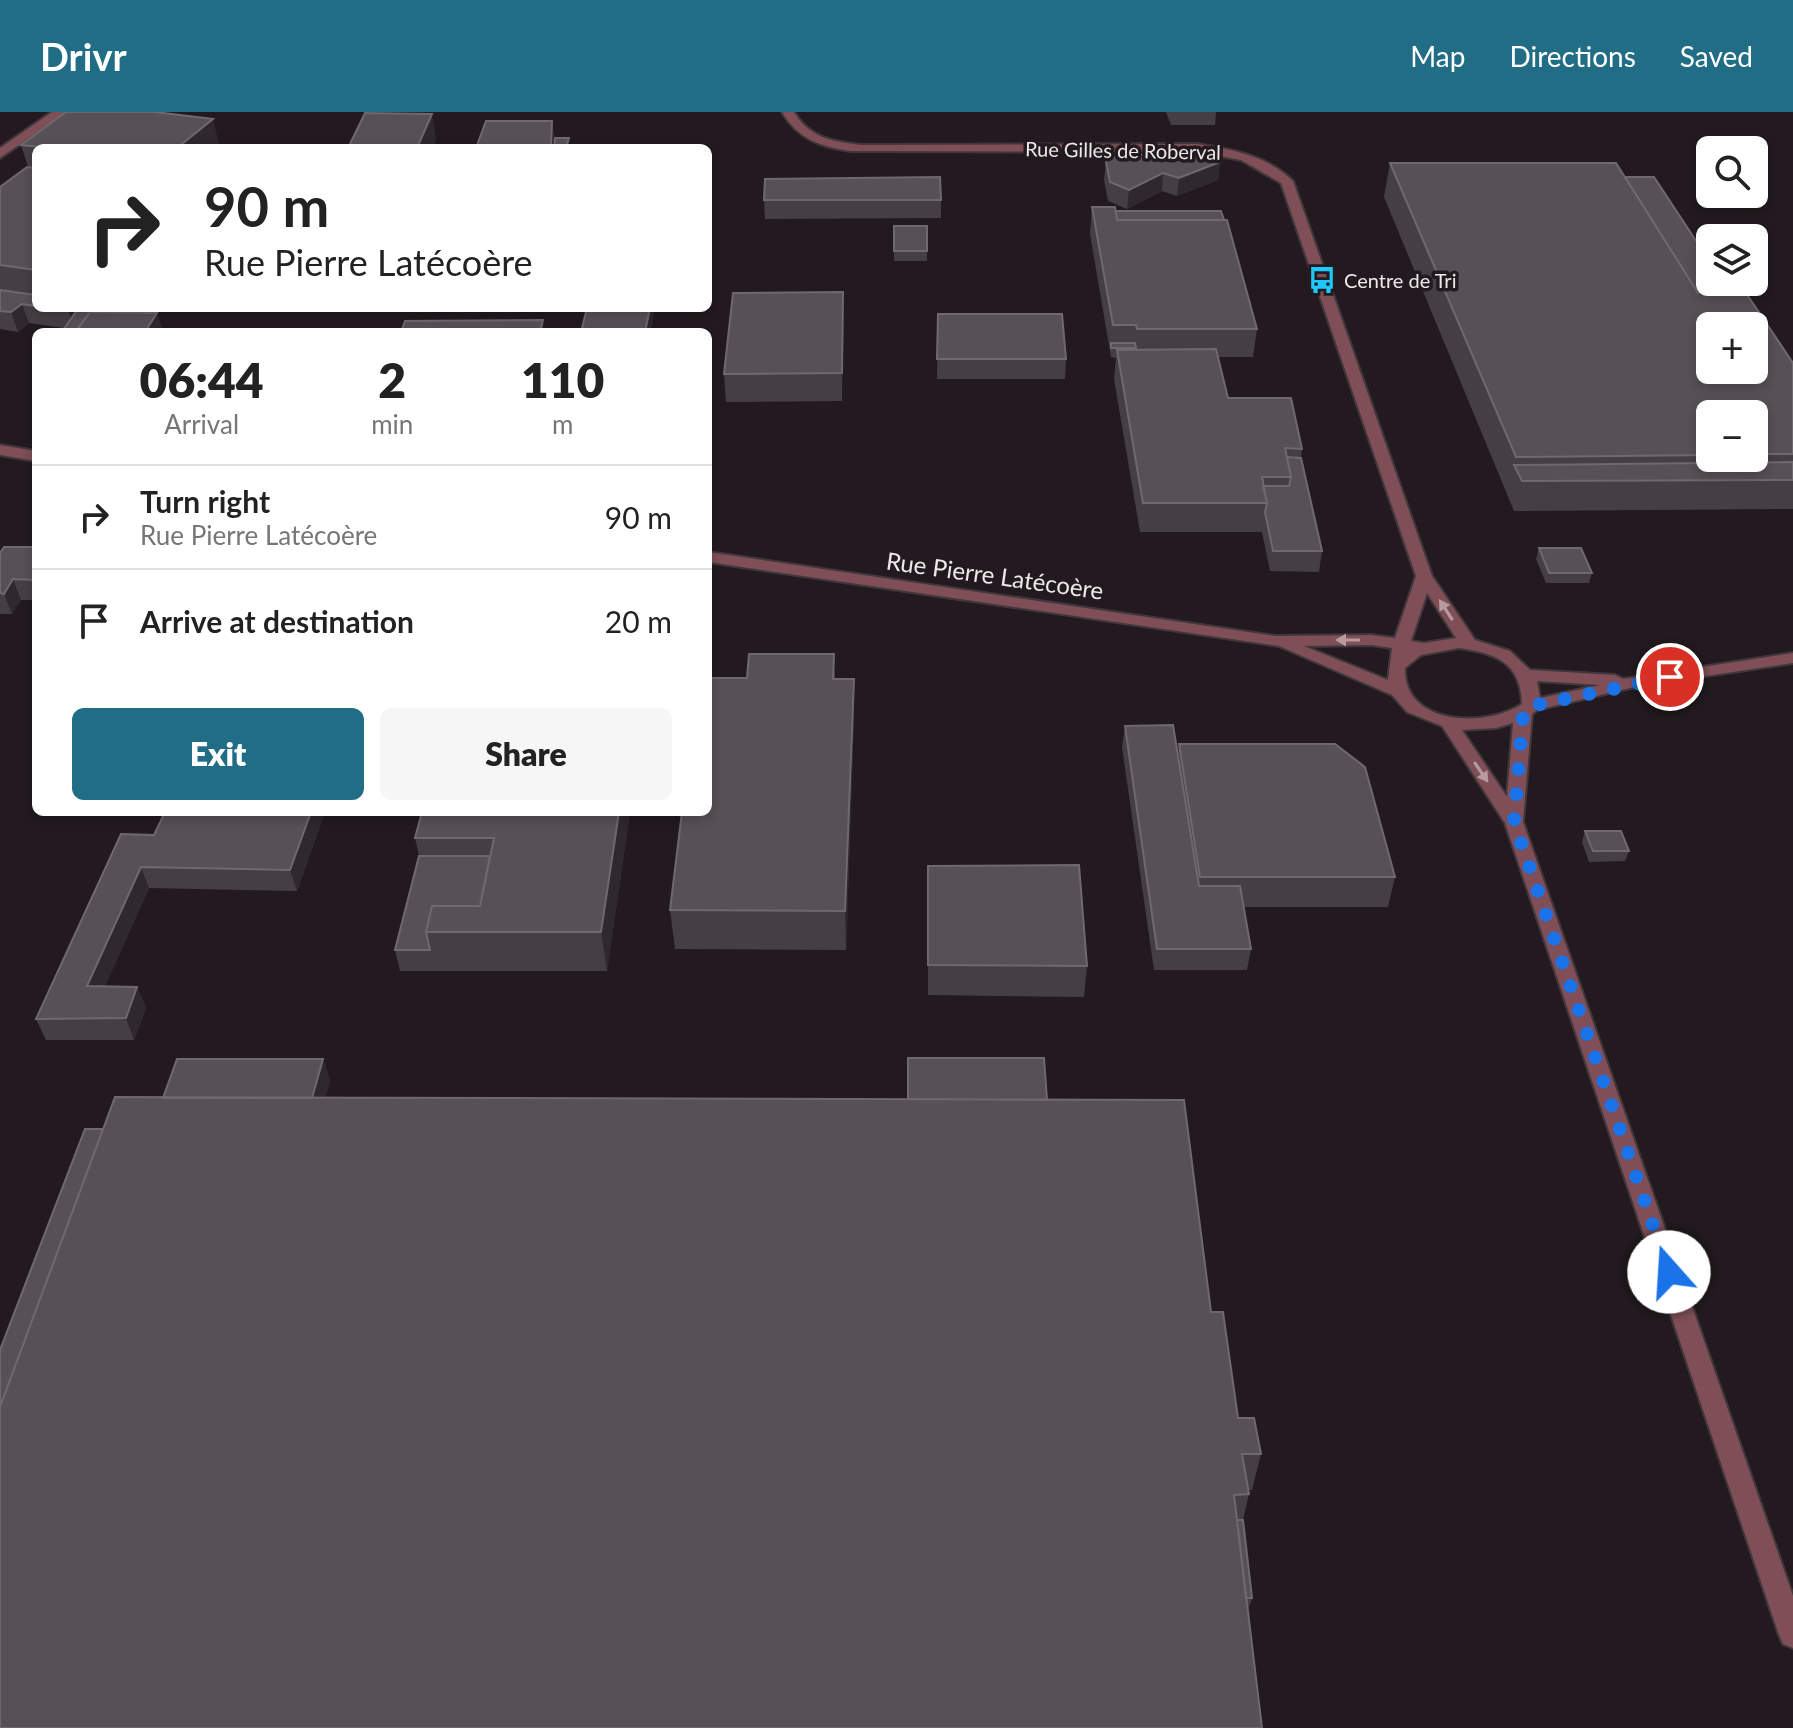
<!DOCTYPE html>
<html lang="en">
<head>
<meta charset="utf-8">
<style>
  body { margin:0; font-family:Lato,sans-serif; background:#f6f6f6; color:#222; height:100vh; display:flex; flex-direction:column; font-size:30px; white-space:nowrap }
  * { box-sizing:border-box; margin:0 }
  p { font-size:26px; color:#767676 }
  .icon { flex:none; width:44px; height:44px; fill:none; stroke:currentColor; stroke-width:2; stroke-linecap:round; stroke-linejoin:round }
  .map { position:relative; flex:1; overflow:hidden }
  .drawer { position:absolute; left:32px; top:216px; width:680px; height:488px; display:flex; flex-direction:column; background:#fff; border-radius:12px; box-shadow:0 4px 12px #0003 }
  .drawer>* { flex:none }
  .banner { position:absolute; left:32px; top:32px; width:680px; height:168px; border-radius:12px; box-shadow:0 4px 12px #0003; background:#fff; color:#222; overflow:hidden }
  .buttons { position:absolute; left:1696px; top:24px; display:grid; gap:16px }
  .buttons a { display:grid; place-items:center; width:72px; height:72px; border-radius:12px; background:#fff; box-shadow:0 4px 12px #0003; font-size:40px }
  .pin { position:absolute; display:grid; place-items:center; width:68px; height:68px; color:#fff; margin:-34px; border:4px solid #fff; border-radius:50%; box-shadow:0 2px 8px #0007 }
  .me { position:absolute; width:88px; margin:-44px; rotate:341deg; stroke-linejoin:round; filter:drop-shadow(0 0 6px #0008) }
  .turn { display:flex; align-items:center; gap:28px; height:168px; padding:0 40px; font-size:36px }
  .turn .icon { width:104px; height:104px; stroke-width:2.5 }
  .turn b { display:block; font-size:56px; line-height:68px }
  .eta { display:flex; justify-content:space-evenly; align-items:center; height:136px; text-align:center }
  .eta b { font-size:48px; font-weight:800; line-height:56px }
  .button { display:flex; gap:16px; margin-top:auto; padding:16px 40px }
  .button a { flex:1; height:92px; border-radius:12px; background:#206d85; color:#fff; font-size:32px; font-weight:800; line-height:92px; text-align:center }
  .button a+a { background:#f6f6f6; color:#222 }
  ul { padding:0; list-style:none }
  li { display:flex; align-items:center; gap:24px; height:104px; padding:0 40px; border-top:2px solid #e0e0e0 }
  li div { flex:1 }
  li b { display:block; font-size:30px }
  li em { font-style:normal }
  header { display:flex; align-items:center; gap:48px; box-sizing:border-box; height:112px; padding:0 40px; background:#206d85; color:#fff }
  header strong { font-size:38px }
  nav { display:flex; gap:44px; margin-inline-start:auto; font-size:28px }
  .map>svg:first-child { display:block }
</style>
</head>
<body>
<header>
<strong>Drivr</strong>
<nav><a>Map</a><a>Directions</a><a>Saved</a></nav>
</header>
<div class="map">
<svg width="1793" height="1616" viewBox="0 0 1793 1616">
  <rect width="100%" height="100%" fill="#221a1e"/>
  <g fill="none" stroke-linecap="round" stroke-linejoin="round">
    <g stroke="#3f373b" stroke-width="4">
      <path id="minor" d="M52,0H66L0,46V36Z
        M782,0H794C809,26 834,30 862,33L1197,32C1231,37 1268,44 1293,69L1432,464L1475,528L1510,539L1530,558L1615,563L1623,567L1793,541V551L1639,574L1537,598L1532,602L1523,710L1793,1484V1536L1783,1532L1779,1523L1505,711L1442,614L1407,600L1392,583L1279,534L708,450V440L1275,524L1371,523L1395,526L1416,464L1281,71L1241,48L1197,40L851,39C821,35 798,27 782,0ZM1427,481L1456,526L1424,531L1411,529ZM1371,533L1392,536L1388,568L1304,534ZM1459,536C1496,541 1521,551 1522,592C1486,616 1403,614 1405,556L1421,543ZM1537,569L1600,573L1540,586ZM1513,611L1507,685L1462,618L1496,616Z
        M0,333L36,339V349L0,343Z"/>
    </g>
    <use href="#minor" fill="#7f4e56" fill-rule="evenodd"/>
  </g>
  <path fill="#453f45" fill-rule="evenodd" d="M1166,0H1216L1215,13H1171Z
    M219,32L215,36H36V196H77V198L92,200L157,201L163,220H65L64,216L29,211L18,220L0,217V75L28,55L21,33Z
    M1131,45L1190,46L1220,50L1218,68L1177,84L1162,79L1127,97L1108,89L1104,68L1106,50Z
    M1390,51L1625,65L1793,251V397L1514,399L1384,85ZM1710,302H1754V346H1710Z
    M764,88H941V106L765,107Z
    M1092,95L1116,99L1257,217L1253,245H1218L1228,286L1302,337L1301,346L1322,439L1319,460L1270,459L1262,420H1140L1114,267L1116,246L1111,245L1090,122Z
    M894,114H927V149H894Z
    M843,180L842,289L726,290L724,262Z
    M938,202L1066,247L1065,267H937Z
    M36,435V488H21L12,502H0V441Z
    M1539,436L1592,461L1589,471H1546L1536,447Z
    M834,542L835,567L854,605L846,838L675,837L670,798L747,566Z
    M1125,614L1178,643L1179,632L1395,765L1388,795H1244L1251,837L1247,858H1154L1122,635Z
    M325,700L297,779L149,776L105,874L137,875L146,896L134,928H46L36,907L154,723Z
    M630,700L607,859H400L395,838L419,744L415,726Z
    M1585,719L1629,739L1625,749L1589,750L1582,730Z
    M928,785L1087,854L1084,885L928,883Z
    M323,947L330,968L325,986L1047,988L1211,1200L1238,1306L1261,1342L1252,1378H1248L1249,1382L1243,1408L1252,1486L1249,1495L103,1017L163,986Z"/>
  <path fill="#2f282e" d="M432,2L436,27L433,36H417Z
    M213,7L219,32L215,36H177Z
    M552,9L556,35V36H551Z
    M1220,50L1218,68L1177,84L1179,66Z
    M1163,61L1162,79L1127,97L1129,78Z
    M843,180L844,208L842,289V261Z
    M22,192L29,211L18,220L11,200Z
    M69,196H77L81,207L74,217L68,198Z
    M650,196H655L651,220H645Z
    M157,201L163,220H145Z
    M543,208L545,220H540Z
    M13,467L21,488L12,502L4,482Z
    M854,567V605L846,838L845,799Z
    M311,700H325L297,779L290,758Z
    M619,700H630L607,859L601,820Z
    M141,755L149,776L96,895L87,874Z
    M137,875L146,896L134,928L126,906Z
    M323,947L330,968L314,1024L307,1003Z"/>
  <path fill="#575157" stroke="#6f696e" stroke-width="2" fill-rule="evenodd" d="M66,0H155L213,7L177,36H50L21,33Z
    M365,1L432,2L417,36H348Z
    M486,9H552L551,36H476Z
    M555,26H569L566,36H554Z
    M1179,41L1190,46L1198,42L1220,50L1179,66L1163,61L1129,78L1110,70L1106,50L1120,42L1131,45L1139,42L1169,46Z
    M1390,51H1616L1698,181H1746L1793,251V342H1754V302H1710V343L1516,345ZM1710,214H1754V258H1710Z
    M27,55L36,56V158L0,153V75Z
    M940,65L941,88H764L765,67Z
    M1625,65H1654L1710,150V170H1723L1730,181H1698Z
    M1092,95H1115L1117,108H1227L1257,217H1137L1136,213H1113Z
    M1116,99H1221L1224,108H1117Z
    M894,114H927V139H894Z
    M0,178L36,183V194L22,192L11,200L0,199Z
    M843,180L842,261L724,262L733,181Z
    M51,196H69L68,198Z
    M587,196H650L645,220H581Z
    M77,198L92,200H90L78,217H64Z
    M90,200L157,201L145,220H75Z
    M938,202H1062L1066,247H937Z
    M543,208L540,220H401L405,209Z
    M353,217L352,220H243L244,218Z
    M1111,231H1135L1136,236H1111Z
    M1216,237L1228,286H1291L1302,337L1285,336L1291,365H1262L1267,391H1143L1117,238Z
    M1287,345L1301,346L1322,439H1273L1265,400L1267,391L1263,374H1289L1291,365Z
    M1793,350V368L1522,369L1514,353Z
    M4,435H36V468L13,467L4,482L0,481V441Z
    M1539,436H1581L1592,461H1549Z
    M749,542H834L833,567H854L845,799L670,798L682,700H708V566H747Z
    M1173,613L1199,774H1240L1251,837H1157L1125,614Z
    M1179,632H1335L1365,655L1395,765H1200Z
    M165,700H311L290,758L141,755L87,874L137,875L126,906L36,907L121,722L154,723Z
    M422,700H619L601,820H426L432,794H480L494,726H415Z
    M1585,719H1621L1629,739H1593Z
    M419,744H490L480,794H432L426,820L430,838H395Z
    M1079,753L1087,854L928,853V754Z
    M908,946H1044L1047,988L908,987Z
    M177,947H323L312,986H163Z
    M115,985L1184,988L1211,1200H1223L1238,1306H1254L1261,1342H1242L1249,1382L1234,1383L1262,1616H0V1295Z
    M85,1017H103L0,1295V1238Z
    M1237,1408H1243L1252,1486H1246Z"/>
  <defs><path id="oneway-solid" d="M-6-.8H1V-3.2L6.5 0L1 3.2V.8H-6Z" transform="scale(2)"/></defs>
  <g fill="#b69ba0">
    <use href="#oneway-solid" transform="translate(1446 498) rotate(-123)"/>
    <use href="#oneway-solid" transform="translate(1348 528) rotate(-180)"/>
    <use href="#oneway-solid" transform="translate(1481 660) rotate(56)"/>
  </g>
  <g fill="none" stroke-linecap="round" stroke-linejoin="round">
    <path stroke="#1a73e8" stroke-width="14" stroke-dasharray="0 25.2" d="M1669,1160L1514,710L1523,602L1531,594L1670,565"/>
  </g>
  <defs>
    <g id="bus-bare" transform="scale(2.16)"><path d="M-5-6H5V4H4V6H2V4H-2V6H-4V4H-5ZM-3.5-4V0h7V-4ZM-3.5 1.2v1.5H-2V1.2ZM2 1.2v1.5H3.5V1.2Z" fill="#1ec9fd" stroke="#221a1e" stroke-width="2.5" paint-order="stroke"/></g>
  </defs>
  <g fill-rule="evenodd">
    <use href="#bus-bare" x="1322" y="168"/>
  </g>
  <g text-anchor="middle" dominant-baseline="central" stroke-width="7" stroke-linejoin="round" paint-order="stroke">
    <g font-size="20" fill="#eee8eb" stroke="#221a1e">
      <text transform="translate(1123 38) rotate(1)">Rue Gilles de Roberval</text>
    </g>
    <g font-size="20" fill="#eee8eb" stroke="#221a1e" text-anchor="start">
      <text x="1344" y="168">Centre de Tri</text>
    </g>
    <g font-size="24" fill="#eee8eb" stroke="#221a1e">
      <text transform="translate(995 463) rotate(8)">Rue Pierre Latécoère</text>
    </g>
  </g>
</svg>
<div class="buttons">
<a><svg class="icon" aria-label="search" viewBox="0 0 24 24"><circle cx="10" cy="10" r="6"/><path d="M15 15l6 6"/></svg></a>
<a><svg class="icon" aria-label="layers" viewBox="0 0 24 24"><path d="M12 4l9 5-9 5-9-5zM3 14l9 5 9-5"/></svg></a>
<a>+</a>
<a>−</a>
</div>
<div class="pin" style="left:1670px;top:565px;background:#d93025"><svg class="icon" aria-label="arrive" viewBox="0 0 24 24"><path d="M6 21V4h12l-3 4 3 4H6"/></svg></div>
<svg class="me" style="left:1669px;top:1160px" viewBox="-20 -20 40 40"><circle r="19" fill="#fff"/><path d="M0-13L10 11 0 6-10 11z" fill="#1a73e8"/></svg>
<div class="banner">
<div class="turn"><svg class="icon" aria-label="right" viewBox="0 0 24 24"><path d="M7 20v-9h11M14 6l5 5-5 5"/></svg><div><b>90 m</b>Rue Pierre Latécoère</div></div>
</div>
<section class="drawer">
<div class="eta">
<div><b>06:44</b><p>Arrival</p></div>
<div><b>2</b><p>min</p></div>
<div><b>110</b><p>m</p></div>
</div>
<ul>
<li><svg class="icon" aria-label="right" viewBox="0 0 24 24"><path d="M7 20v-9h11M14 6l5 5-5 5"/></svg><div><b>Turn right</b><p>Rue Pierre Latécoère</p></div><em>90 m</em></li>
<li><svg class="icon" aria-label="arrive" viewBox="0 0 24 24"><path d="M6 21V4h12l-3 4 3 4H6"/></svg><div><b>Arrive at destination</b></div><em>20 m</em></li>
</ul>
<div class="button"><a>Exit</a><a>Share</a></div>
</section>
</div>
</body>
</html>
